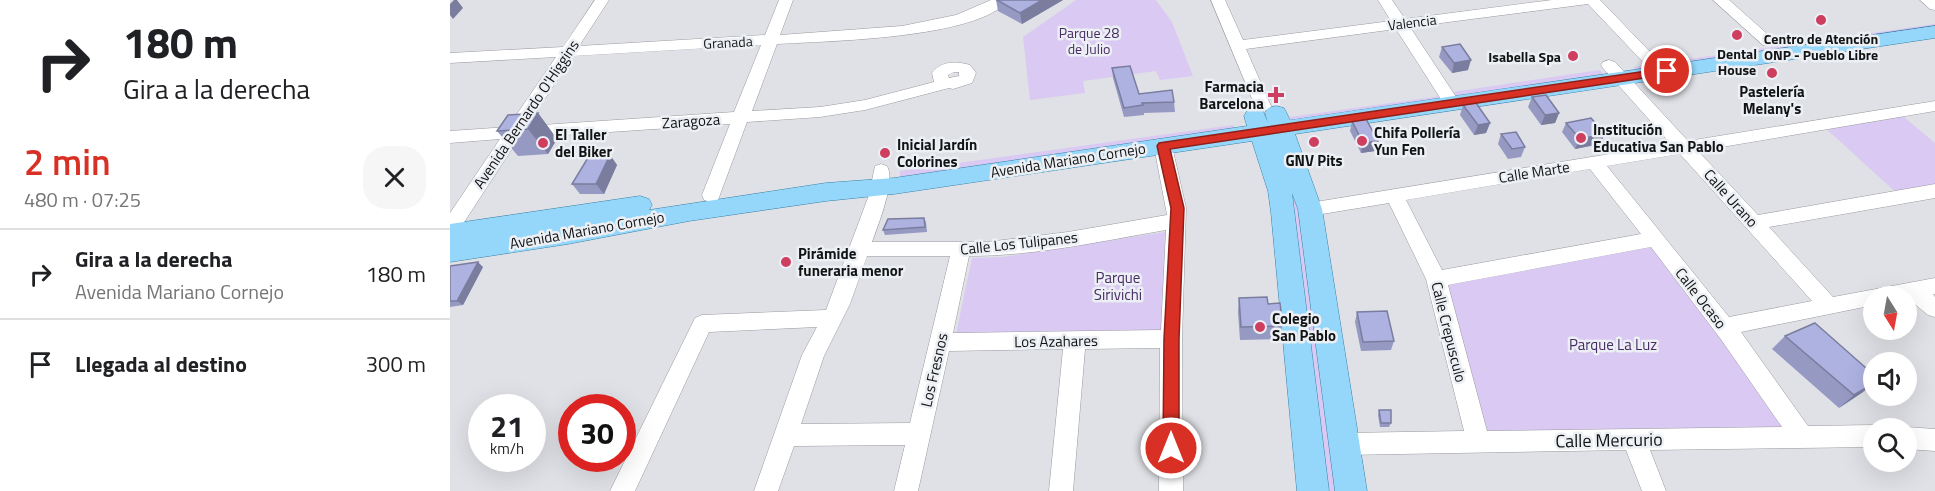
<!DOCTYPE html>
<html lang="es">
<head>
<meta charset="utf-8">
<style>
  body { margin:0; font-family:"Titillium Web",sans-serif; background:#f6f6f6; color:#202124; height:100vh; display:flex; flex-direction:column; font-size:22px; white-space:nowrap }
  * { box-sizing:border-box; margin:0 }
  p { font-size:20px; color:#757577 }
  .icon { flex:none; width:33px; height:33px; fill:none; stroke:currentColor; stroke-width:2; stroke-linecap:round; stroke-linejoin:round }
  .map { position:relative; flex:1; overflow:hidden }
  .panel { display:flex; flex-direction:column; background:#fff; width:450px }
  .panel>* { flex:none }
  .guide { background:#fff; color:#202124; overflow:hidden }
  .needle { width:39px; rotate:169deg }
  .tools { position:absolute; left:1413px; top:286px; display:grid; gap:12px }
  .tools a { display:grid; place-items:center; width:54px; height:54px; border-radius:50%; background:#fff; box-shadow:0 6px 24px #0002; font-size:30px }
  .speed { position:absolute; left:18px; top:394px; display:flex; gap:12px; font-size:30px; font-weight:700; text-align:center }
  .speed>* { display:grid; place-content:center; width:78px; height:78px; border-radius:50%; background:#fff; box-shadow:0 6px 24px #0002; line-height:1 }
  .speed small { font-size:15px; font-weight:400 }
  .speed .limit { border:9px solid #d22; background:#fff; color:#111 }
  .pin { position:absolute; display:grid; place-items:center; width:51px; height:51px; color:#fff; margin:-26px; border:3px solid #fff; border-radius:50%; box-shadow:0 2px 6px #0007 }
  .me { position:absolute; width:66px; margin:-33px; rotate:0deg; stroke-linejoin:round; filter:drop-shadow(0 0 4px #0008) }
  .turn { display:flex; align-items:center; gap:21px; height:126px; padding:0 24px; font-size:27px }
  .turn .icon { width:78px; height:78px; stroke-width:2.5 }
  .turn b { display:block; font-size:42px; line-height:51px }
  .round { display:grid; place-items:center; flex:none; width:63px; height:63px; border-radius:24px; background:#f6f6f6 }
  .headline { display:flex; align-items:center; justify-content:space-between; height:102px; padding:0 24px }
  h1 { font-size:36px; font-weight:600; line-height:45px; color:#d93025 }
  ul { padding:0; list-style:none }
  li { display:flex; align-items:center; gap:18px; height:90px; padding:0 24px; border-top:2px solid #e0e0e0 }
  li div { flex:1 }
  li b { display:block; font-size:22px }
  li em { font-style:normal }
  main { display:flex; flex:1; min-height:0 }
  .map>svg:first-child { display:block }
</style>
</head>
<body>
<main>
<section class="panel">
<div class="guide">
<div class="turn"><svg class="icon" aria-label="right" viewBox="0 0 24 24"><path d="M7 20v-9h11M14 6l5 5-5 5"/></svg><div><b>180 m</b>Gira a la derecha</div></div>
</div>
<div class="headline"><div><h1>2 min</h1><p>480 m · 07:25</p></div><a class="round"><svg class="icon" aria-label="close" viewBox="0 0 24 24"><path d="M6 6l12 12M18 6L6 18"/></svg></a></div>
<ul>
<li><svg class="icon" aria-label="right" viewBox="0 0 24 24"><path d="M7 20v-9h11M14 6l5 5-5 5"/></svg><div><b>Gira a la derecha</b><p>Avenida Mariano Cornejo</p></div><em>180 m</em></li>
<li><svg class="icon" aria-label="arrive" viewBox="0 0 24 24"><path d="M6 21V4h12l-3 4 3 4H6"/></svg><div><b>Llegada al destino</b></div><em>300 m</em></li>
</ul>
</section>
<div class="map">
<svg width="1485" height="491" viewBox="0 0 1485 491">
  <rect width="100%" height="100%" fill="#dfe1e6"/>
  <path fill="#dac9f2" d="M626,0H706L722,22L743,76L710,80L706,71L633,81L635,93L580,100L573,37Z
    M1485,24V27L1190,75L1183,67Z
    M1150,70L1156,78L1011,100L1003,92Z
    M991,96L995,103L844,125L840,117Z
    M1448,112L1485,143V191L1451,197L1372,125Z
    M783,125L787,133L450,178V171Z
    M828,138L852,208L890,491H870Z
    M715,232L713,330L506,334L522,258L553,257Z
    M1205,239L1353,438L1028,442L986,279Z"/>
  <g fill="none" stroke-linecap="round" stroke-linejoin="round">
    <g stroke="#989a9e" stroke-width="1">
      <path id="minor" d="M145,0H159L129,46L315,35L329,0H343L330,35L452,26L506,15L541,0H559C527,39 377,41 327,44L302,111L370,107L415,100L484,82L482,73C491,61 506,61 520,65L526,73L522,83L503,89L499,88L415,110L370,117L297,122L268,200L261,202L254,200L252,195L280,124L69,138L7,233L0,235V213L50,139L0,143V131L58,127L106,57L0,63V53L113,47ZM311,45L284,112L77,126L123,56ZM504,72H509V76L499,78L498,75Z
        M761,0H775L793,40L941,21L928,0H942L955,19L1102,0H1150L1207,59L1205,62H1193L1138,4L960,27L1010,103L1008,107H996L946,29L796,49L821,106L819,110H807L805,106Z
        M1263,0H1279L1323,39L1326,42L1323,45H1313Z
        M1470,0H1485V10L1480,9Z
        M1159,60L1165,62L1238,141L1485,101V111L1248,151L1308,215L1485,184V198L1319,227L1383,297L1485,278V294H1483L1485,297V317L1478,315L1456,297H1424V305L1291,332L1358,426L1424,425L1433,429H1424V447L1200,450L1216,491H1192L1176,450L894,455L886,452L882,444L886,436L894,433L1014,431L976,279L939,203L860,216L853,214L851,209L853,204L1221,144L1153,68L1151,65L1153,62ZM1230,154L1362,301L1279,317L1157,166ZM1140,169L1191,234L992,270L956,200ZM1201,247L1270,338L1332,427L1037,431L998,285Z
        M713,140L719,142L722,146L736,208L732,339L733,491H709L710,348L635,349L623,491H599L613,349L499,351L468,491H444L455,445L344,446L328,491H304L352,355L367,327L259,332L185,491H160L245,318L252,315L376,310L419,195L425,166L431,164L437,166C446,181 428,225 422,242H537L618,232L717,215L704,146L707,142ZM716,230L711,330L503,333L519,256C585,256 652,241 716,230ZM417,256H500L460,423L351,424L374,356L400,304Z
        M1456,427L1485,429V451L1456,449V429H1452Z"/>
    </g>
    <g stroke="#3881a7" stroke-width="1">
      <path id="major" d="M1485,26V38L845,134L872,209L917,491H885L848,209L842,193L879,491H847L821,212L818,191L802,141L444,194L376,201L239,221L118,244L0,262V224L190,196L199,199L202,205L199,210L376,183L444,178L797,126L794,116L797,111L805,109L813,111L818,123L815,113L818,108L826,106L834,108L840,120Z"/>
    </g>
    <use href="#minor" fill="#fff" fill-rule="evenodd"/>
    <use href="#major" fill="#94d7fa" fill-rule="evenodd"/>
  </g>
  <path fill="#9699c2" d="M546,0H613L572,24L548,11Z
    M992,47L1018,70L1002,73L989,57Z
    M662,68L689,94L724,102L725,112L694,113V115L674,117L663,78Z
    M1082,97L1109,113L1105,123L1091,125L1078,107Z
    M1013,105L1040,123L1036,133L1024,135L1010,115Z
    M88,113L107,139L98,154L68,156L47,131Z
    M902,121L925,151L911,153L900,131Z
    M1116,123L1150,144L1125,149L1112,132Z
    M1051,134L1075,147L1071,157L1058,159L1048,144Z
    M160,155L167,165L154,194H130L122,184Z
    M474,218L476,222L477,232L435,235L433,230Z
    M0,266L33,267L13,305L0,307Z
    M789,298L818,304L832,320L830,334H827V339L790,340L788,312Z
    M907,312L944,341L941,350L911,351L905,322Z
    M1335,336L1413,392L1389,408L1322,349Z
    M929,410L941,423L939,427H930L928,415Z"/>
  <path fill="#7a7d9e" d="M4,0H7L13,8L3,19L0,15V4Z
    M592,0H613L572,24L570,13Z
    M1021,60L1018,70L1002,73L1004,63Z
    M88,113L107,139L98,154L78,129Z
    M1109,113L1105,123L1091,125L1095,115Z
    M1040,123L1036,133L1024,135L1028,125Z
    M1155,134L1150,144L1125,149L1130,139Z
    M928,141L925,151L911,153L913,143Z
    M160,155L167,165L154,194L146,184Z
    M28,262L33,267L13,305L7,301Z
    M1424,383V384L1413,392L1389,408L1404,395Z"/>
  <path fill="#aeb2e1" stroke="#7a7d9e" stroke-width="1.5" d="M547,0H592L570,13Z
    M1010,44L1021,60L1004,63L992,47Z
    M680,66L689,94L722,90L724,102L692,103L693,105L674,108L662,68Z
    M1096,95L1109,113L1095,115L1082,97Z
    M1026,103L1040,123L1028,125L1013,105Z
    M88,113L78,129L47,131L58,115Z
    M1141,118L1155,134L1130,139L1116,123Z
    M916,119L928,141L913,143L902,121Z
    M1066,132L1075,147L1062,149L1051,134Z
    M160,155L146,184H122L139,156Z
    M474,218L475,227L433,230L438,219Z
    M28,262L7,301H0V266Z
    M817,297L818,304L830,303L832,320L828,321L829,326L791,327L789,298Z
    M937,311L944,341L913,342L907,312Z
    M1365,323L1424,375V383L1404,395L1335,336Z
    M929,410H941V423H931Z"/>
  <path fill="#d93025" stroke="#8d1f18" stroke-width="1.5" d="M1217,68L1222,71L1221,74L720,149L734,208L729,339V448L727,453L721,455L715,453L713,448L714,339L721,208L707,146L709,143Z"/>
  <g fill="#ce3e5e" stroke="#eceff3" stroke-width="2">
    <circle cx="1371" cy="20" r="6"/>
    <circle cx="1287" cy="35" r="6"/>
    <circle cx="1123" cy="56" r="6"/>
    <circle cx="1322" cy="73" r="6"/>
    <path d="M823 86h6v6h6v6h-6v6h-6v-6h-6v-6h6z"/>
    <circle cx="1131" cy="138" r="6"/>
    <circle cx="912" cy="141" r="6"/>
    <circle cx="864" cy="142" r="6"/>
    <circle cx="93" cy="143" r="6"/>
    <circle cx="435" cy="153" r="6"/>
    <circle cx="336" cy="262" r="6"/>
    <circle cx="810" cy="327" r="6"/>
  </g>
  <g text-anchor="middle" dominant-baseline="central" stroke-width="5" stroke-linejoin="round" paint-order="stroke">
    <g font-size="14" fill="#121314" stroke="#eceff3">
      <text transform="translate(962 22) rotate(-7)">Valencia</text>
      <text transform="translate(278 42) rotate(-3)">Granada</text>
    </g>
    <g font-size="14" fill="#482d65" stroke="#eceff3">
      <text x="639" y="32">Parque 28<tspan x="639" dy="16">de Julio</tspan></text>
    </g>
    <g font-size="14" font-weight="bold" fill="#121314" stroke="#eceff3">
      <text x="1371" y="38">Centro de Atención<tspan x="1371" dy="16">ONP - Pueblo Libre</tspan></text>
      <text x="1287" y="53">Dental<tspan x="1287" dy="16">House</tspan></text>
      <text x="1111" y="56" text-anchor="end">Isabella Spa</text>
    </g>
    <g font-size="15" font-weight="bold" fill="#121314" stroke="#eceff3" text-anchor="start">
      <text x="814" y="86" text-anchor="end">Farmacia<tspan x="814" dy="17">Barcelona</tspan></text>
      <text x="1322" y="91" text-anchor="middle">Pastelería<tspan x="1322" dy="17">Melany's</tspan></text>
      <text x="1143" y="129">Institución<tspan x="1143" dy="17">Educativa San Pablo</tspan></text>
      <text x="924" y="132">Chifa Pollería<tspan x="924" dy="17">Yun Fen</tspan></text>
      <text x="105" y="134">El Taller<tspan x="105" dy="17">del Biker</tspan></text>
      <text x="447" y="144">Inicial Jardín<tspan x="447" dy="17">Colorines</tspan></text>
      <text x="864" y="160" text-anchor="middle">GNV Pits</text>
      <text x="348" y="253">Pirámide<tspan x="348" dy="17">funeraria menor</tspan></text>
      <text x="822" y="318">Colegio<tspan x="822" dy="17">San Pablo</tspan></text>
    </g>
    <g font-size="15" fill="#121314" stroke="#eceff3">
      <text transform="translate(76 114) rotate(-56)">Avenida Bernardo O'Higgins</text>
      <text transform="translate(241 121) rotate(-4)">Zaragoza</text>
      <text transform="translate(618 160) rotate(-9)">Avenida Mariano Cornejo</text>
      <text transform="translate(1084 172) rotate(-9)">Calle Marte</text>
      <text transform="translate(1281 198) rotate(48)">Calle Urano</text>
      <text transform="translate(137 230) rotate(-10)">Avenida Mariano Cornejo</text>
      <text transform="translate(569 243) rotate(-6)">Calle Los Tulipanes</text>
      <text transform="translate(1251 298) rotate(52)">Calle Ocaso</text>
      <text transform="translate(999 332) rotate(76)">Calle Crepusculo</text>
      <text transform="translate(606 341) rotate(-1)">Los Azahares</text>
      <text transform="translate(484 370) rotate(-77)">Los Fresnos</text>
    </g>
    <g font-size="15" fill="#482d65" stroke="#eceff3">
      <text x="668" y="277">Parque<tspan x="668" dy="17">Sirivichi</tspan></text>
      <text x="1163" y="344">Parque La Luz</text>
    </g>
    <g font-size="18" fill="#121314" stroke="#eceff3">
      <text transform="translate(1159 440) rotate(-1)">Calle Mercurio</text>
    </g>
  </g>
</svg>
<div class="tools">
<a><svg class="needle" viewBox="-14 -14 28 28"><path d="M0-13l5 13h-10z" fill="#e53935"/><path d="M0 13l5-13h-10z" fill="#757577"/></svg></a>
<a><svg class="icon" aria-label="sound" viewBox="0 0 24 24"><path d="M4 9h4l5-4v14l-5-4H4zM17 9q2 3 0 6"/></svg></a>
<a><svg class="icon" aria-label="search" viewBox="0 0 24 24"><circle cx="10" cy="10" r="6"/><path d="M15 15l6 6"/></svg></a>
</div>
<div class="speed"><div>21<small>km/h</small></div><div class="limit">30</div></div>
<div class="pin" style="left:1217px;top:71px;background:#d93025"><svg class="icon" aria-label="arrive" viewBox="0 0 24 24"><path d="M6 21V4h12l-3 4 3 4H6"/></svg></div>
<svg class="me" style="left:721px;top:448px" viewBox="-20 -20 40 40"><circle r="17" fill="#d93025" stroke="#fff" stroke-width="3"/><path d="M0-11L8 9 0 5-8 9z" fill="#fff"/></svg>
</div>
</main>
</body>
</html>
